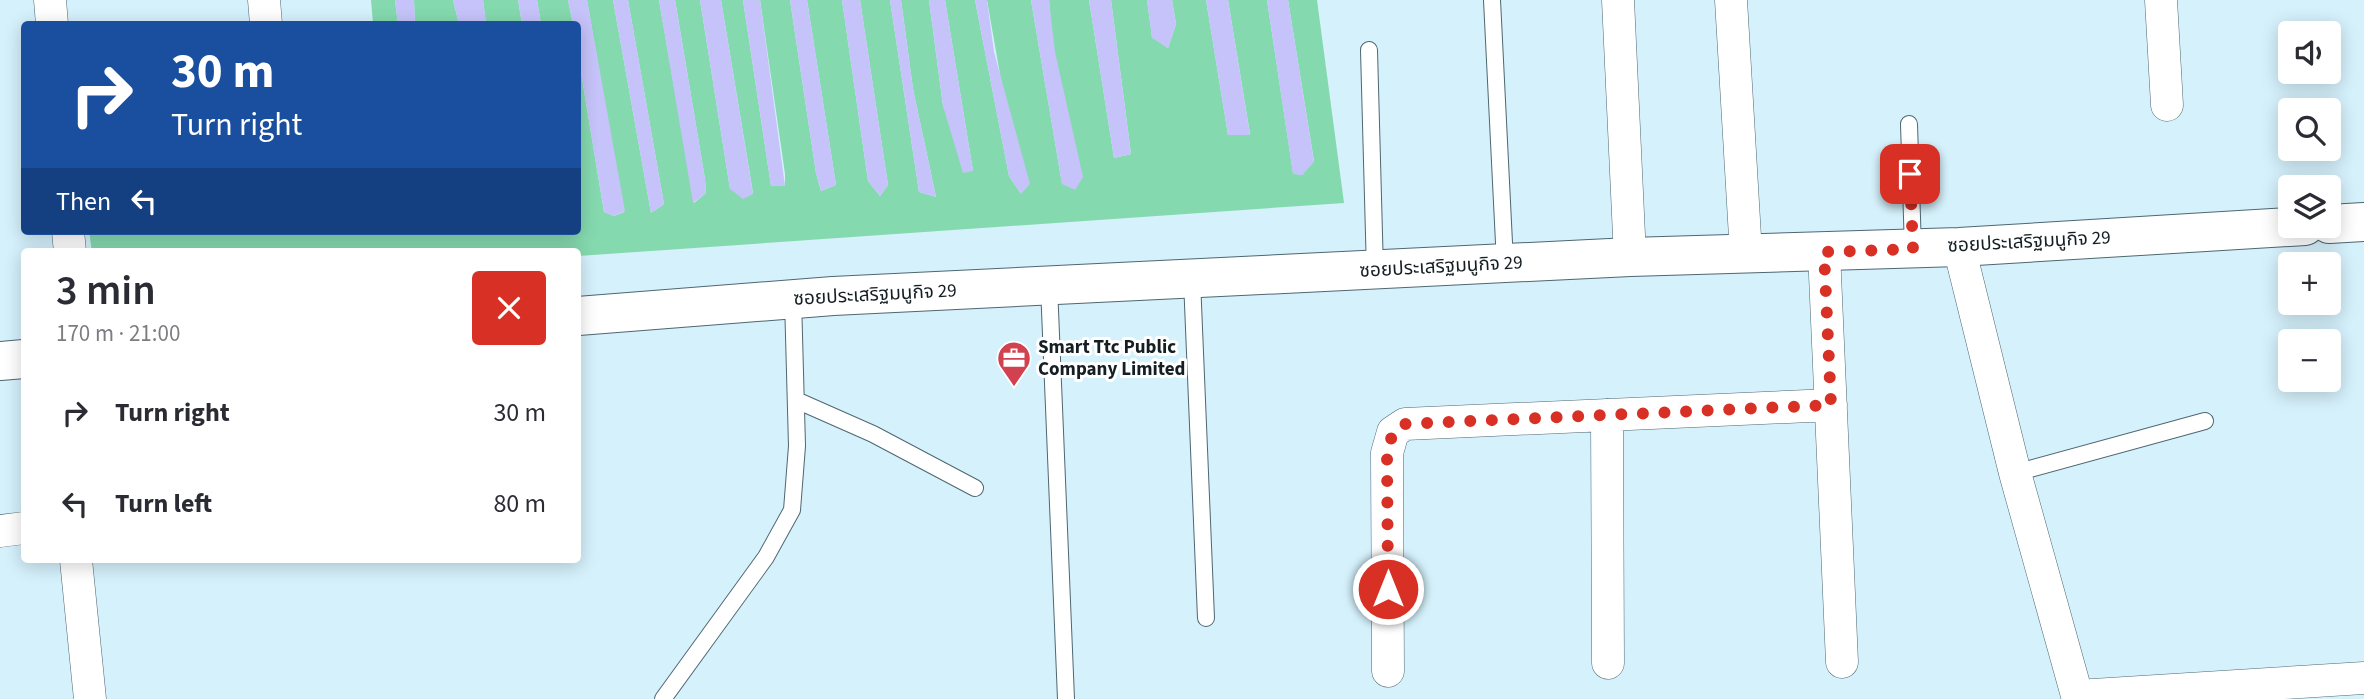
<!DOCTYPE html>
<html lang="en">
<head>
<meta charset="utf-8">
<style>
  body { margin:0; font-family:"Source Sans 3","Noto Sans Thai",sans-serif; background:#f7f7f7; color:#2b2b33; height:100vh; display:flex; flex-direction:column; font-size:26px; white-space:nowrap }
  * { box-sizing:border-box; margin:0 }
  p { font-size:23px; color:#7c7c81 }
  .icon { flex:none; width:38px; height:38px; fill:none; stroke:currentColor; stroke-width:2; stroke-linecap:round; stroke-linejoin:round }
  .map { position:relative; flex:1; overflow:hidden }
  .panel { position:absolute; left:21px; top:248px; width:560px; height:315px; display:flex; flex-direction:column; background:#fff; border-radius:7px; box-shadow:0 4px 18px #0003 }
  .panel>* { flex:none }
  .top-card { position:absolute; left:21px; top:21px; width:560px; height:214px; border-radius:7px; box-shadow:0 4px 18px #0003; background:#1a4fa0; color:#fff; overflow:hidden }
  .fabs { position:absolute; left:2278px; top:21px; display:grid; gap:14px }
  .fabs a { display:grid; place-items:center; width:63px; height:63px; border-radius:7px; background:#fff; box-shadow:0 4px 18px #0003; font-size:35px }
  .pin { position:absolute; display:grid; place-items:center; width:60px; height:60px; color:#fff; margin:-30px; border-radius:14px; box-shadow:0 4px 10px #0006 }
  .me { position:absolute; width:77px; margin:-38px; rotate:0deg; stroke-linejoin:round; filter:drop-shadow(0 0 5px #0008) }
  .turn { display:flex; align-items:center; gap:24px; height:147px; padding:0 35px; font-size:32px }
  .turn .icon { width:91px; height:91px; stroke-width:2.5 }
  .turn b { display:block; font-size:49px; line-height:60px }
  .then { display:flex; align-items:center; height:66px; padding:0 35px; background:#0003; gap:14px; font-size:26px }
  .round { display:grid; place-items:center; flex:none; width:74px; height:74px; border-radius:7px; background:#f7f7f7 }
  .summary { display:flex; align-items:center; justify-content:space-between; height:119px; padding:0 35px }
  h1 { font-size:42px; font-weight:600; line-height:52px }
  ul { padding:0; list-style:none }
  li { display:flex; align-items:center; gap:21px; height:91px; padding:0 35px }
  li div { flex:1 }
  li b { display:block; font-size:26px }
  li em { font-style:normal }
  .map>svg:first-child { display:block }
</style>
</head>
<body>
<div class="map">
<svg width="2364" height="699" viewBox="0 0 2364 699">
  <rect width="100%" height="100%" fill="#d5f1fc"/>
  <path fill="#85d9af" d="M371,0H395L398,24H373Z
    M414,0H453L459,24H415Z
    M483,0H518L522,24H486Z
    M537,0H568L573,24H541Z
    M587,0H613L651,213L664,204L628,0H659L694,203L706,193L705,179L675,0H700L730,189L753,193L721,0H743L771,186H785V174L760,0H790L816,173L821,191L836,185L807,0H842L868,181L880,196L888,185L860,0H890L919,192L936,197L913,89L901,0H929L943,106L973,171L945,0H975L1009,176L1021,194L987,0H1031L1062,184L1049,0H1089L1114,158L1131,154L1111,0H1147L1152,37L1168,48L1176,24L1172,0H1206L1228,135L1250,134L1228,0H1267L1293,173L1302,175L1314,161L1288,0H1317L1344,203L578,256V252H92L89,231H425L435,234V231H578V54L604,212L614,216L624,212Z"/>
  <path fill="#c5c3f9" d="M395,0H414L415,24H398Z
    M453,0H483L486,24H459Z
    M518,0H537L541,24H522Z
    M568,0H587L625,211L614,216L604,212L578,54V24H573Z
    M613,0H628L664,204L651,213Z
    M659,0H675L705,179L706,193L693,203Z
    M700,0H721L753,194L743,199L730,189Z
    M743,0H760L785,186H771Z
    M790,0H807L836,185L821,191L816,173Z
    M842,0H860L888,185L880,196L868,181Z
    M890,0H901L913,89L936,197L919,192Z
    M929,0H945L973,171L963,173L943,106Z
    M975,0H987L994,52L1030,184L1021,194L1009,176Z
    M1031,0H1049L1055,52L1083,177L1075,190L1062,184Z
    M1089,0H1111L1131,154L1114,158Z
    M1147,0H1172L1176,24L1168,48L1152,38Z
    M1206,0H1228L1250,135H1228Z
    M1267,0H1288L1314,162L1302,175L1293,174Z"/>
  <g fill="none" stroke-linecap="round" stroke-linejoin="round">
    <g stroke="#4e6770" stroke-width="18">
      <path id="service" d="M1492,0L1505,263
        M1369,50L1375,271
        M1909,124L1913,249
        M1192,280L1206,618
        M1049,286L1066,699
        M796,400L873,434L975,488
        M2015,473L2205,421
        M663,699L766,557L792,510L797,446L793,299"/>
    </g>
    <g stroke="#4e6770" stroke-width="33">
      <path id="minor" d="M50,0L52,24
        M264,0L266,24
        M1618,0L1630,257
        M1731,0L1746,254
        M2161,0L2167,105
        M68,231L70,252
        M1959,247L2015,473L2078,699
        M1824,252L1842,662
        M1607,415L1608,663
        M0,531L24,528
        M76,560L90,699
        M1388,671L1387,453L1393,432L1405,424L1831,405
        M2077,696L2364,678"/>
    </g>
    <g stroke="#4e6770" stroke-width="40">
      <path id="tertiary" d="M2329,224L2364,222
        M578,316L833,296L1630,257L1959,247L2305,226
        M0,361L24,359"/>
    </g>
    <use href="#service" stroke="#fff" stroke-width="16"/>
    <use href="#minor" stroke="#fff" stroke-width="32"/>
    <use href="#tertiary" stroke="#fff" stroke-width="38"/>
  </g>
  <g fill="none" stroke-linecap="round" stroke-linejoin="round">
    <path stroke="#d93025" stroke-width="12" stroke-dasharray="0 21.6" d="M1388,589L1387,453L1393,432L1405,424L1831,405L1824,252L1913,249L1910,174"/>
  </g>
  <defs>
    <g id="office-pin" transform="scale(1.75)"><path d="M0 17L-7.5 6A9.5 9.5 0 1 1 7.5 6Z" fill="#d1414f" stroke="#fff"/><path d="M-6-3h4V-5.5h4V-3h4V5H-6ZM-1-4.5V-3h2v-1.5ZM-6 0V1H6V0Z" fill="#fff"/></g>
  </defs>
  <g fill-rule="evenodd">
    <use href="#office-pin" x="1014" y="358"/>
  </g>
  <g text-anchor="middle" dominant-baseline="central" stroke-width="6" stroke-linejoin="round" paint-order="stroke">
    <g font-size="19" fill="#151f23" stroke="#fff">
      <text transform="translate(2029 242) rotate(-3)">ซอยประเสริฐมนูกิจ 29</text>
      <text transform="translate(1441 267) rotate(-3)">ซอยประเสริฐมนูกิจ 29</text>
      <text transform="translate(875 295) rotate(-3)">ซอยประเสริฐมนูกิจ 29</text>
    </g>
    <g font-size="19" font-weight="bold" fill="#151f23" stroke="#fff" text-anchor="start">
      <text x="1038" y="347">Smart Ttc Public<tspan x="1038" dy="22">Company Limited</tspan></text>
    </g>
  </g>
</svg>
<div class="fabs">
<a><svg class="icon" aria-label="sound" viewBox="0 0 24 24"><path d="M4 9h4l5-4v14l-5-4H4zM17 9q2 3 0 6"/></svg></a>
<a><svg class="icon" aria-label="search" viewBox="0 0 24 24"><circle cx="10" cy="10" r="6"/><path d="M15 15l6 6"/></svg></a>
<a><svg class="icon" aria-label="layers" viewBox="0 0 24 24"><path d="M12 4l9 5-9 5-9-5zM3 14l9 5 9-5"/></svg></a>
<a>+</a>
<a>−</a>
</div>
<div class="pin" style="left:1910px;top:174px;background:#d93025"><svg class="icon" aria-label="arrive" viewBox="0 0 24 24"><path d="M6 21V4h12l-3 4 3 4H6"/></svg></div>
<svg class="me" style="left:1388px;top:589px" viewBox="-20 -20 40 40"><circle r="17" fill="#d93025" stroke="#fff" stroke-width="3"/><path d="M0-11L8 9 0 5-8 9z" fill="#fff"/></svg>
<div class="top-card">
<div class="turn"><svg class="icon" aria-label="right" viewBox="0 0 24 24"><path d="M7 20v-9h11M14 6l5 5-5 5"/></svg><div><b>30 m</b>Turn right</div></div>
<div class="then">Then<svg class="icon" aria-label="left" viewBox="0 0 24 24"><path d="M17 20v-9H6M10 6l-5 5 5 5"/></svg></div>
</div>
<section class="panel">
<div class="summary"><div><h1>3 min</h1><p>170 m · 21:00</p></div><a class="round" style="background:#d93025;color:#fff"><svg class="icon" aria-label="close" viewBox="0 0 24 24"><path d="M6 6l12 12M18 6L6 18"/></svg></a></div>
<ul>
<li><svg class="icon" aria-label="right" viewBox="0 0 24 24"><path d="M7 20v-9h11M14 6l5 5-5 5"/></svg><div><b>Turn right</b></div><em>30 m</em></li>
<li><svg class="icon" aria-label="left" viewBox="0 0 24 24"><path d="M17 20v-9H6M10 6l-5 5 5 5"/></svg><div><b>Turn left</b></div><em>80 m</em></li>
</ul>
</section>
</div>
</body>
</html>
